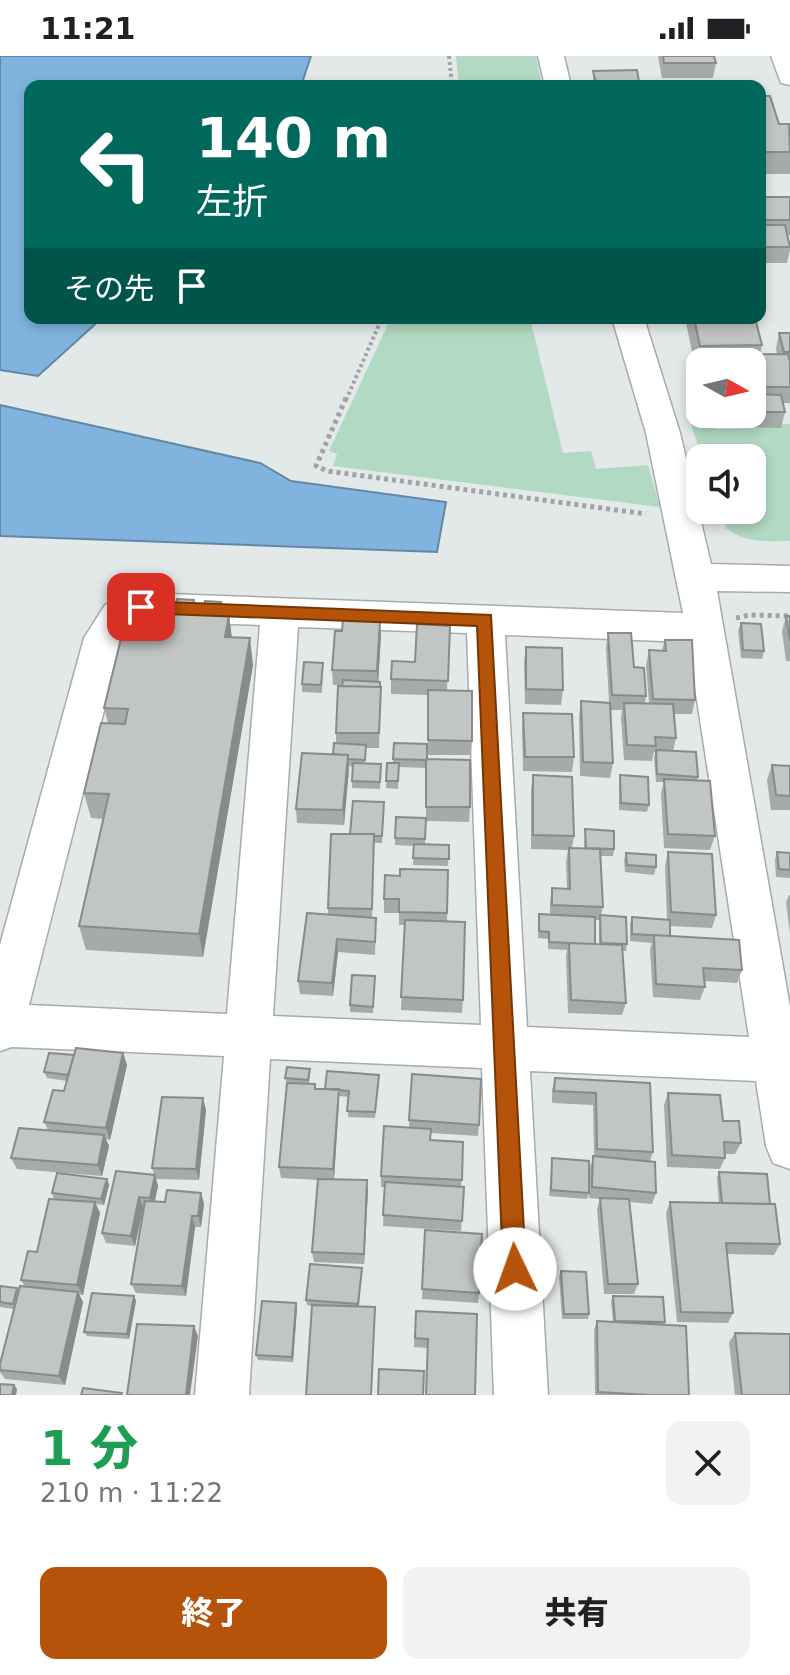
<!DOCTYPE html>
<html lang="ja">
<head>
<meta charset="utf-8">
<style>
  body { margin:0; font-family:"DejaVu Sans","Noto Sans JP",sans-serif; background:#f2f2f2; color:#202124; height:100vh; display:flex; flex-direction:column; font-size:30px; white-space:nowrap }
  * { box-sizing:border-box; margin:0 }
  p { font-size:26px; color:#757577 }
  .icon { flex:none; width:44px; height:44px; fill:none; stroke:currentColor; stroke-width:2; stroke-linecap:round; stroke-linejoin:round }
  .map { position:relative; height:1339px; overflow:hidden }
  .details { display:flex; flex-direction:column; background:#fff; flex:1 }
  .details>* { flex:none }
  .guide { position:absolute; left:24px; top:24px; width:742px; height:244px; border-radius:16px; box-shadow:0 4px 12px #0003; background:#00695c; color:#fff; overflow:hidden }
  .needle { width:52px; rotate:98deg }
  .buttons { position:absolute; left:686px; top:292px; display:grid; gap:16px }
  .buttons a { display:grid; place-items:center; width:80px; height:80px; border-radius:16px; background:#fff; box-shadow:0 4px 12px #0003; font-size:40px }
  .pin { position:absolute; display:grid; place-items:center; width:68px; height:68px; color:#fff; margin:-34px; border-radius:16px; box-shadow:0 4px 12px #0006 }
  .me { position:absolute; width:88px; margin:-44px; rotate:357deg; stroke-linejoin:round; filter:drop-shadow(0 0 6px #0008) }
  .turn { display:flex; align-items:center; gap:28px; height:168px; padding:0 40px; font-size:36px }
  .turn .icon { width:104px; height:104px; stroke-width:2.5 }
  .turn b { display:block; font-size:56px; line-height:68px }
  .then { display:flex; align-items:center; height:76px; padding:0 40px; background:#0003; gap:16px; font-size:30px }
  .round { display:grid; place-items:center; flex:none; width:84px; height:84px; border-radius:16px; background:#f2f2f2 }
  .head { display:flex; align-items:center; justify-content:space-between; height:136px; padding:0 40px }
  h1 { font-size:48px; font-weight:800; line-height:60px; color:#1e9e55 }
  .action { display:flex; gap:16px; margin-top:auto; padding:16px 40px }
  .action a { flex:1; height:92px; border-radius:16px; background:#b45309; color:#fff; font-size:32px; font-weight:800; line-height:92px; text-align:center }
  .action a+a { background:#f2f2f2; color:#202124 }
  .status { display:flex; justify-content:space-between; align-items:center; height:56px; padding:0 40px; background:#fff; direction:ltr }
  .status svg { height:22px; fill:currentColor }
  .map>svg:first-child { display:block }
</style>
</head>
<body>
<div class="status"><b>11:21</b><svg viewBox="0 0 49 12"><path d="M0 12V9h3v3zM5 12V6h3v6zM10 12V3h3v9zM15 12V0h3v12zM26 1h20v11H26zM47 4h2v5h-2z"/></svg></div>
<div class="map">
<svg width="790" height="1339" viewBox="0 0 790 1339">
  <rect width="100%" height="100%" fill="#e3e8e8"/>
  <path fill="#b2d9c1" d="M456,0H536L542,30H459Z
    M391,262H530L563,397L591,395L596,413L648,409L660,451L333,410L337,398L329,395Z
    M691,368H713L715,373L781,372V368H790V485C767,486 745,487 726,472L720,454H752V402H702Z"/>
  <path fill="#80b4de" stroke="#6388a5" stroke-width="2" d="M0,0H311L301,30H30V262H102L38,320L0,314Z
    M0,349L260,407L291,425L446,446L437,496L0,480Z"/>
  <g fill="none" stroke-linecap="round" stroke-linejoin="round">
    <g stroke="#a6abab" stroke-width="3">
      <path id="minor" d="M538,0H564L571,30H545Z
        M771,0H790V29L781,27Z
        M612,262H644L680,377L711,508L790,510V536L717,535L790,951V1113L773,1107L766,1090L756,1025L530,1015L548,1339H494L482,1012L270,1003L249,1339H195L224,1000L12,991L0,995V889L84,582L105,549L141,537L683,557L646,377ZM143,565L260,569L227,958L29,949L122,584L131,569ZM298,571L467,577L481,969L273,960ZM505,579L688,586L749,981L527,971Z"/>
    </g>
    <path stroke="#a0a4a4" stroke-width="4" stroke-dasharray="3 3" stroke-linecap="butt" d="M449,0L452,30
      M346,344L382,262"/>
    <path stroke="#a0a4a4" stroke-width="5" stroke-dasharray="4 4" stroke-linecap="butt" d="M346,342L316,410L327,415L646,458
      M736,562L749,559L790,560"/>
    <use href="#minor" fill="#fff" fill-rule="evenodd"/>
  </g>
  <path fill="#a6aaa9" fill-rule="evenodd" d="M658,0H714L716,7L713,22H662Z
    M593,15L639,26V30H594L593,23Z
    M760,32L779,68L790,71V118H760Z
    M760,141H790V179H787L790,194L787,207H760Z
    M685,262H755L762,289L760,298H777L776,293L779,277H790V347H783L785,356L781,372L715,371L712,358H752V306H700V347L693,314L694,305Z
    M196,557L229,559L232,581L253,609L203,901L86,894L79,870L103,763L91,762L84,737L108,667L104,652Z
    M786,560H790V605H786L782,575Z
    M741,567L764,595L762,603L741,602L738,575Z
    M450,570L447,634L472,685L471,699H428V639L391,638V623L415,606Z
    M608,577L634,611L646,640L645,647H649L646,609L649,594H662L665,584L695,644L692,658H674L676,682L673,695L698,721L697,725L715,780L710,794L664,792L661,737L664,726H656L654,701L656,696H654L652,705L624,704L621,662L622,654H611L613,707L610,722L580,720L579,660L581,645L609,646L606,592Z
    M381,579L378,626L381,631L379,692H366L365,707L381,708L380,733L352,732L353,711L348,710L344,769L297,767L296,753L333,698L336,687V677L342,629H333L332,614Z
    M526,591L563,634L561,649L525,648L524,606Z
    M323,607L322,637L302,636V628Z
    M523,657L574,701L572,716L523,715L522,672Z
    M394,687L427,703L470,751L469,766L426,765L425,788L449,789L448,810L413,809L414,790L395,789L396,761L426,762V712L399,711L398,733L386,732L387,707H393Z
    M772,709L790,710V754H771L767,724Z
    M533,719L574,780L572,792H584L585,773L614,793L613,800H600L603,851L601,859L627,888L626,895H623L626,947L622,959L568,957L566,900L567,894L548,893V883L538,882L539,858L550,859V846L552,832H567L566,806L568,794L531,793V734ZM595,864H599V888H595Z
    M620,719L649,749L647,756L619,754V727Z
    M384,746L382,787H374L372,861L376,875L375,899L338,896L333,940L300,938L298,925L328,858V852L350,778Z
    M668,796L716,859L712,872L670,870V880L742,914L737,927L704,925L705,931L700,944L653,941L650,893L652,887L630,885V868L632,861L667,864L665,810Z
    M777,796L790,797V822L776,821L775,804Z
    M626,797L656,811L654,819L625,816L624,804Z
    M448,814L447,866L463,944L462,957L401,954L405,869H399V857H384V843L400,820Z
    M789,839H790V878L786,846Z
    M375,927L373,957L350,956V949Z
    M123,997L127,1009L110,1084L106,1083L109,1090L102,1120L17,1113L11,1102L48,1074L44,1066L64,1035L67,1025L47,1022L44,1016L74,999Z
    M310,1020L309,1028L316,1033H325L379,1025L375,1062L348,1061L349,1041L339,1040L334,1123L368,1135L364,1208L314,1206L312,1196L318,1124L281,1122L279,1111L287,1028L285,1022Z
    M555,1022L650,1027L653,1096L650,1105L656,1137L652,1148L630,1146L638,1228L634,1238H604L597,1153L600,1143L589,1142L590,1111L594,1100L593,1049L552,1047V1034Z
    M668,1037L723,1065L741,1087L735,1098H725V1102L720,1113L667,1111L664,1049Z
    M203,1042L206,1054L199,1124L156,1123L158,1130L155,1145L165,1146L201,1137L204,1148L201,1171H195L186,1240L136,1237L131,1228L144,1152L135,1190L106,1187L102,1177L154,1119L152,1112Z
    M409,1064L479,1069L478,1080L431,1077L430,1084L462,1124L461,1131H464L461,1175L383,1170L385,1131H381V1120L409,1072Z
    M552,1102L589,1137L587,1143L549,1140Z
    M719,1116L770,1148L780,1188L774,1199L727,1198L733,1257L728,1267L677,1266L666,1157L670,1146L719,1147L717,1122Z
    M107,1123L109,1129L104,1149L96,1148L100,1157L83,1239H79L83,1246L65,1329L5,1323L0,1316V1308L14,1253L0,1251V1230L17,1232L19,1235L25,1231L21,1224L37,1196L54,1143L52,1137Z
    M425,1174L479,1237L478,1247L422,1243Z
    M561,1215L589,1258L588,1263H562L559,1221Z
    M362,1217L359,1250L376,1261L307,1249L306,1244Z
    M134,1240L136,1245L129,1283L87,1280L84,1276Z
    M613,1240L665,1266L664,1269L689,1339H595L594,1274L597,1265L613,1266L611,1245Z
    M296,1247L297,1252L293,1306L258,1304L256,1299Z
    M416,1255L477,1258L427,1292L414,1291Z
    M735,1277L790,1339H735L729,1286Z"/>
  <path fill="#878b89" d="M194,544L198,571L191,557Z
    M229,559L232,586L225,581Z
    M380,564L381,579L378,630L377,615Z
    M250,582L253,609L203,901L199,878Z
    M348,699L349,714L344,769L343,754Z
    M337,883L338,896L333,940L332,927Z
    M123,997L127,1009L110,1084L106,1072Z
    M339,1033V1046L334,1124L333,1113Z
    M203,1042L206,1054L199,1124L196,1113Z
    M104,1079L109,1090L102,1120L98,1109Z
    M155,1119L158,1130L153,1153L150,1142Z
    M107,1123L109,1129L104,1149L101,1143Z
    M367,1124L368,1135L364,1208V1198Z
    M201,1137L204,1148L201,1171L198,1160Z
    M139,1141L143,1151L135,1190L131,1180Z
    M95,1146L100,1157L83,1239L77,1229Z
    M192,1160L195,1171L186,1240L182,1230Z
    M78,1236L83,1246L65,1329L59,1320Z
    M134,1240L136,1245L129,1283L127,1278Z
    M296,1247L297,1252L293,1306L292,1301Z
    M194,1270L198,1280L190,1339H186Z
    M14,1329L17,1333L16,1339H12Z"/>
  <path fill="#c1c6c4" stroke="#878b89" stroke-width="2" d="M663,0H714L716,7H664Z
    M637,14L639,26L596,27L593,15Z
    M760,32H762L765,40H760Z
    M760,40H770L779,68H789L790,96H760Z
    M760,141H790V164H760Z
    M760,169H785L790,191H760Z
    M694,262H755L762,289L700,290Z
    M779,277H790V296H784Z
    M788,298L790,306V331H752V306H700V318L696,299Z
    M752,338L781,339L785,356H752Z
    M177,543L194,544L191,557L202,558L205,545L221,546L219,559H229L225,581L250,582L199,878L79,870L109,738L84,737L101,667L125,668L128,653L104,652L128,554L174,556Z
    M786,560H790V585Z
    M343,563L380,564L377,615L332,614L335,575H342Z
    M741,567L761,568L764,595L743,594Z
    M417,568L450,570L448,625L391,623L392,605L415,606Z
    M608,577H631L634,611L644,612L646,640L612,639Z
    M665,584H692L695,644L653,643L649,594L666,595Z
    M526,591L562,592L563,634L526,633Z
    M304,606L323,607L321,629L302,628Z
    M343,624L380,626V631L342,630Z
    M338,630L381,631L379,677H336Z
    M428,634L472,635V685L428,684Z
    M581,645L610,647L613,707L583,706Z
    M624,647L673,648L676,682L655,681L656,690L627,689Z
    M523,657L572,658L574,701H525Z
    M334,687L366,689L365,704L348,703V699L333,698Z
    M394,687L427,688V704L393,703Z
    M656,694L696,696L698,721L657,718Z
    M302,697L348,699L343,754L296,753Z
    M426,703L470,704V751H426Z
    M353,707L381,708L380,726L352,725Z
    M387,707H399L398,725H386Z
    M772,709L790,710V740L776,739Z
    M533,719L572,721L574,780L533,779Z
    M620,719L648,721L649,749L621,747Z
    M664,723L710,725L715,780L668,778Z
    M353,745L384,746L382,780H374V778H350Z
    M396,761L426,762L425,783L395,782Z
    M585,773L614,775V793L586,792Z
    M331,778H374L372,853L328,852Z
    M414,788L449,789V803L413,802Z
    M569,792L600,793L603,851L552,849V832L570,833Z
    M668,796L712,798L716,859L671,856Z
    M777,796L790,797V814L779,813Z
    M626,797L656,799V811L627,809Z
    M400,813L448,814L447,857L399,856V843H384L385,819L400,820Z
    M307,857L376,862L375,886L337,883L332,927L298,925Z
    M539,858L595,861V888L549,886V876L539,875Z
    M600,859L626,861L627,888L601,887Z
    M632,861L670,864V880L632,878Z
    M405,864L465,866L463,944L401,941Z
    M654,879L739,884L742,914L703,912L705,931L656,928Z
    M569,887L622,889L626,947L571,944Z
    M352,919L375,920L373,951L350,949Z
    M76,992L123,997L106,1072L44,1066L53,1034L64,1035Z
    M49,997L74,999L68,1019L44,1016Z
    M287,1011L310,1013L308,1024L285,1022Z
    M327,1015L379,1019L375,1056L347,1055L349,1035L325,1033Z
    M412,1018L481,1023L479,1069L409,1064Z
    M555,1022L650,1027L653,1096L597,1093L596,1037L554,1035Z
    M287,1027L315,1028V1033H339L333,1113L279,1111Z
    M668,1037L720,1039L723,1065H739L741,1087L724,1086L725,1102L672,1099Z
    M162,1041L203,1042L196,1113L152,1112Z
    M384,1070L431,1073L430,1084L463,1086L462,1124L381,1120Z
    M19,1072L104,1079L98,1109L11,1102Z
    M593,1100L655,1106L656,1137L592,1131Z
    M552,1102L589,1105V1137L551,1134Z
    M116,1115L155,1119L150,1142L139,1141L131,1180L102,1177Z
    M719,1116L767,1118L770,1148L722,1147Z
    M57,1117L107,1123L101,1143L52,1137Z
    M318,1123L367,1124L364,1198L312,1196Z
    M385,1126L464,1131L462,1165L383,1159Z
    M167,1134L201,1137L198,1160H192L182,1230L131,1228L145,1145L165,1146Z
    M600,1142L629,1143L638,1228H608Z
    M49,1143L95,1146L77,1229L21,1224L28,1195L37,1196Z
    M670,1146L775,1148L780,1188L726,1187L733,1257L681,1256Z
    M425,1174L482,1178L479,1237L422,1233Z
    M310,1208L362,1212L358,1248L306,1244Z
    M561,1215L586,1216L589,1258H564Z
    M0,1230L17,1232L13,1248L0,1246Z
    M20,1230L78,1236L59,1320L0,1314V1308Z
    M92,1237L134,1240L127,1278L84,1276Z
    M613,1240L663,1241L665,1266L615,1265Z
    M262,1245L296,1247L292,1301L256,1299Z
    M312,1249L375,1251L371,1339H306Z
    M416,1255L477,1258L475,1339H426L428,1283L415,1282Z
    M597,1265L686,1270L689,1339H650L598,1336Z
    M137,1268L194,1270L186,1339H127Z
    M735,1277L790,1278V1339H742Z
    M379,1313L424,1315L423,1339H378Z
    M0,1328L14,1329L12,1339H0Z
    M83,1332L122,1337L121,1339H81Z"/>
  <path fill="#b45309" stroke="#753606" stroke-width="2" d="M141,545L491,559L526,1213L523,1221L515,1224L507,1221L503,1213L477,570L141,557L132,551Z"/>
</svg>
<div class="buttons">
<a><svg class="needle" viewBox="-14 -14 28 28"><path d="M0-13l5 13h-10z" fill="#e53935"/><path d="M0 13l5-13h-10z" fill="#757577"/></svg></a>
<a><svg class="icon" aria-label="sound" viewBox="0 0 24 24"><path d="M4 9h4l5-4v14l-5-4H4zM17 9q2 3 0 6"/></svg></a>
</div>
<div class="pin" style="left:141px;top:551px;background:#d93025"><svg class="icon" aria-label="arrive" viewBox="0 0 24 24"><path d="M6 21V4h12l-3 4 3 4H6"/></svg></div>
<svg class="me" style="left:515px;top:1213px" viewBox="-20 -20 40 40"><circle r="19" fill="#fff"/><path d="M0-13L10 11 0 6-10 11z" fill="#b45309"/></svg>
<div class="guide">
<div class="turn"><svg class="icon" aria-label="left" viewBox="0 0 24 24"><path d="M17 20v-9H6M10 6l-5 5 5 5"/></svg><div><b>140 m</b>左折</div></div>
<div class="then">その先<svg class="icon" aria-label="arrive" viewBox="0 0 24 24"><path d="M6 21V4h12l-3 4 3 4H6"/></svg></div>
</div>
</div>
<section class="details">
<div class="head"><div><h1>1 分</h1><p>210 m · 11:22</p></div><a class="round"><svg class="icon" aria-label="close" viewBox="0 0 24 24"><path d="M6 6l12 12M18 6L6 18"/></svg></a></div>
<div class="action"><a>終了</a><a>共有</a></div>
</section>
</body>
</html>
